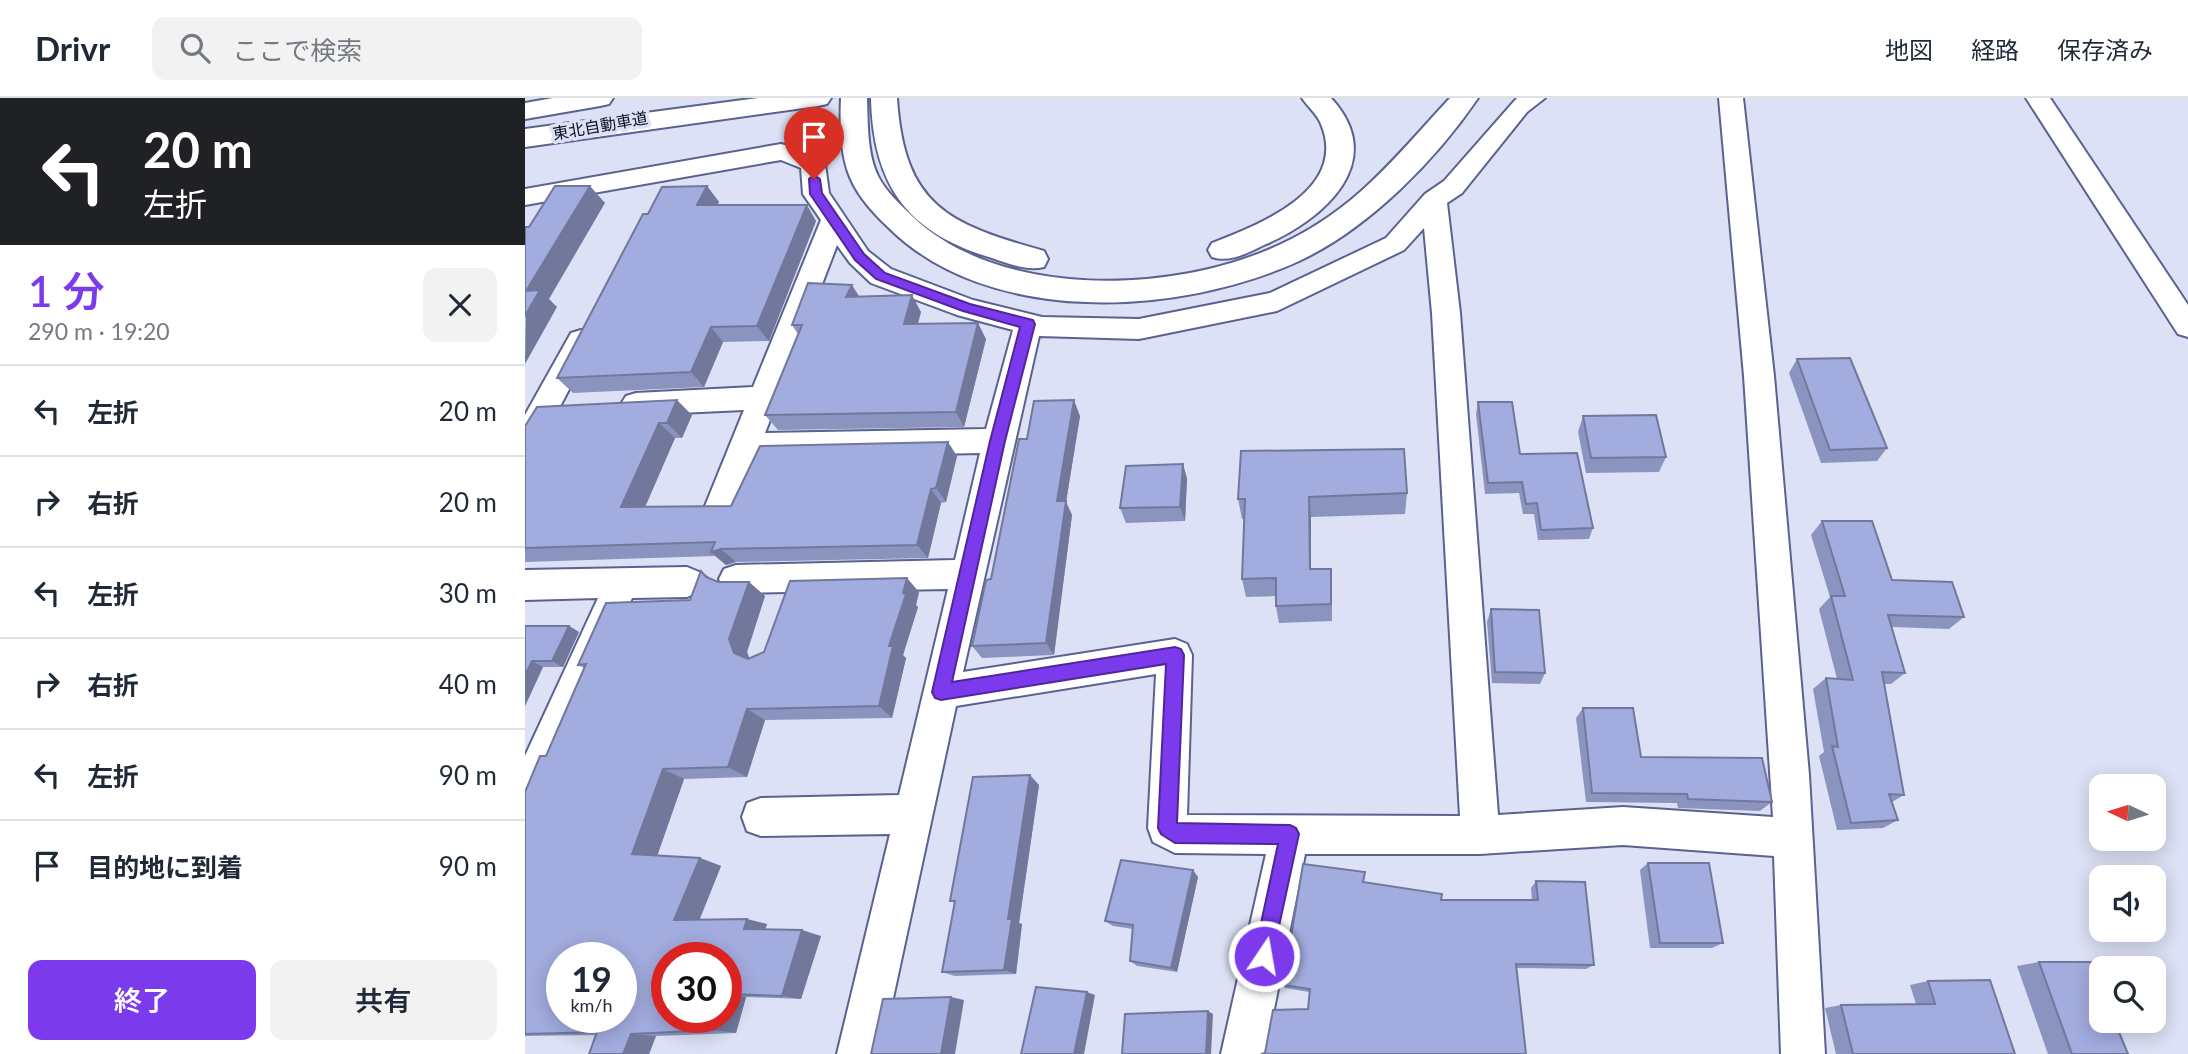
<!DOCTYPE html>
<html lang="ja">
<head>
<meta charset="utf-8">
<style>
  body { margin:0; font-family:Lato,"Noto Sans JP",sans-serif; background:#f2f2f3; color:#1f2937; height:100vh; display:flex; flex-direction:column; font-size:26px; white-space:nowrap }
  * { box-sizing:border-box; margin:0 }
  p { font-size:23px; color:#747a83 }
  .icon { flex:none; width:38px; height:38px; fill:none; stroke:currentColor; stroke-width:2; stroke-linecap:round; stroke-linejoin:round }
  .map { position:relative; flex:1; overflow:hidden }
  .drawer { display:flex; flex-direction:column; background:#fff; width:525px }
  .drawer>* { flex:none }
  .guide { background:#202124; color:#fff; overflow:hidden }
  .needle { width:46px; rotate:274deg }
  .tools { position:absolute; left:1564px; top:676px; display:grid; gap:14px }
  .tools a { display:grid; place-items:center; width:77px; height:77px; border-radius:14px; background:#fff; box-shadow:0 4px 18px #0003; font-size:35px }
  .speed { position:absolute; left:21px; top:844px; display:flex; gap:14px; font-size:35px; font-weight:700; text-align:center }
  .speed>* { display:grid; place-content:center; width:91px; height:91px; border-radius:50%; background:#fff; box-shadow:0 4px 18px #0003; line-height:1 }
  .speed small { font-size:18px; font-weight:400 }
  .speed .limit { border:10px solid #d22; background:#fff; color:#111 }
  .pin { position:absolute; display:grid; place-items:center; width:60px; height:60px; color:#fff; margin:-72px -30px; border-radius:50% 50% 50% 0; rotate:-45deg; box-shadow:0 0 7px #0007 }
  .pin .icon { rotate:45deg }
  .me { position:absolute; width:77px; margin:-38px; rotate:12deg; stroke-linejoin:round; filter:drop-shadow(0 0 5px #0008) }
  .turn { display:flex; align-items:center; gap:24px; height:147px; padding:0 28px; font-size:32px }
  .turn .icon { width:91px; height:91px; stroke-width:2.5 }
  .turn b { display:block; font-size:49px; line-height:60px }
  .round { display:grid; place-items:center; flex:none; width:74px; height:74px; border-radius:14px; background:#f2f2f3 }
  .overview { display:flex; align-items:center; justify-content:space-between; height:119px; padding:0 28px }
  h1 { font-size:42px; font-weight:600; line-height:52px; color:#7c3aed }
  .button { display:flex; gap:14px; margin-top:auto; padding:14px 28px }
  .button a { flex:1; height:80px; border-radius:14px; background:#7c3aed; color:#fff; font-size:28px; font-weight:600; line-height:80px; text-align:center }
  .button a+a { background:#f2f2f3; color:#1f2937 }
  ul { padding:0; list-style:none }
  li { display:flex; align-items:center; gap:21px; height:91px; padding:0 28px; border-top:2px solid #e0e1e3 }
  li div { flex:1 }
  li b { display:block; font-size:26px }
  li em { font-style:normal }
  header { display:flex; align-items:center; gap:42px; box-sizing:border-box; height:98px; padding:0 35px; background:#fff; border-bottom:2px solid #e0e1e3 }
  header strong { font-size:33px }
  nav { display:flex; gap:38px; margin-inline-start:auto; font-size:24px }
  .search { width:490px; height:63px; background:#f2f2f3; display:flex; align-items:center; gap:18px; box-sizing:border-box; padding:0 24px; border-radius:14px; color:#747a83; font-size:26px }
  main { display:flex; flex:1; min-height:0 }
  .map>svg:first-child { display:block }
</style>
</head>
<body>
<header>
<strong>Drivr</strong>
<div class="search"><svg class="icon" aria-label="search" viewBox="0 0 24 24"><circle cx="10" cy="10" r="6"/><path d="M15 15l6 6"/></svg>ここで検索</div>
<nav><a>地図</a><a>経路</a><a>保存済み</a></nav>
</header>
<main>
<section class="drawer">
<div class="guide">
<div class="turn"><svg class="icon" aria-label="left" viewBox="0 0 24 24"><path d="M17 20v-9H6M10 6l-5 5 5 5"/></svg><div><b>20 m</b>左折</div></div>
</div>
<div class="overview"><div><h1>1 分</h1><p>290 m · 19:20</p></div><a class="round"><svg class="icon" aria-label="close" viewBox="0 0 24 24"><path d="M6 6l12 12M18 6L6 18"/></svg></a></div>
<ul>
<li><svg class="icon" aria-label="left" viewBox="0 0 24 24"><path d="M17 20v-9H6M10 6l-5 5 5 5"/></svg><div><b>左折</b></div><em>20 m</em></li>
<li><svg class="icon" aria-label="right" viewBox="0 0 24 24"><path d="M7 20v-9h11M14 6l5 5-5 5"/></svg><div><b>右折</b></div><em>20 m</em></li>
<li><svg class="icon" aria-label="left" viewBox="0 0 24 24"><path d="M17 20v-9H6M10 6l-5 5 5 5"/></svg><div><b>左折</b></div><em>30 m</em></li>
<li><svg class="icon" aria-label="right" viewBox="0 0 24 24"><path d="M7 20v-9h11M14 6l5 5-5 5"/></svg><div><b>右折</b></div><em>40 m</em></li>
<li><svg class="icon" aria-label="left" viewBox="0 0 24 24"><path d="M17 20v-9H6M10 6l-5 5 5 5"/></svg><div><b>左折</b></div><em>90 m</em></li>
<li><svg class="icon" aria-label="arrive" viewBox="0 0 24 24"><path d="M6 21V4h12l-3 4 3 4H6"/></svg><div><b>目的地に到着</b></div><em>90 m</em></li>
</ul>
<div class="button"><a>終了</a><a>共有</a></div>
</section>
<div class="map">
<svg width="1663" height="956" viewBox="0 0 1663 956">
  <rect width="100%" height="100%" fill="#dce1f6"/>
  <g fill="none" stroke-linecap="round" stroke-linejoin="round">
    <g stroke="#5a628f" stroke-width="4">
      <path id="street" d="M992,0H1020L1002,14L937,95L922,105L935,215L973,717L1098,709L1248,719L1219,278L1194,0H1218L1249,278L1284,677L1300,956H1256L1249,758L1098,747L955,756H780L740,956H696L741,756L650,755L628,744L623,730L631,576L431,608L356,956H312L365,736L236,738L222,733L217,719L222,705L236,700L374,697L423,491L211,495L199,491L194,481L199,471L211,467L430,462L455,355L230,360L207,417L196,421L185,417L180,408L219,312L111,317L101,314L96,306L101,298L111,295L228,289L296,122L278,96L276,70L256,62L0,107V91L256,46L282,53L297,60L300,66L304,95L343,153L366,171L448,202L517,219L614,221L745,195L861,140L900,96L919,83ZM899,130L907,215L935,718L662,717L667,557L662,546L650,541L438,574L514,238L614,241L752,213L879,152ZM312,147L325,165L346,185L432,217L488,232L461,331L240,335Z
        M1501,0H1525L1663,207V239L1653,236Z
        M56,232L66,235L70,242L11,354L0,357V317L46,235Z
        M162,469L174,474L179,484L174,494L162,499L107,500L13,713L0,719V658L73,500L0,502V472Z"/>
    </g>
    <g stroke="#5a628f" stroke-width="4">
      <path id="highway" d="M28,0H88L84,6L75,8L0,21V5Z
        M233,0H306L302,6L293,8L0,49V31Z
        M316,0H342C343,26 342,55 353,78C361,94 375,106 387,118C475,202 649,196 754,147C831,112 870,59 925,0H953C911,62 843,131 774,163C654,218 463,229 363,129C347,114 330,95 323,74C315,50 315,24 316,0Z
        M346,0H372C379,108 423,126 519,153L523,161L519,169C502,173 484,166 467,160C382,135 348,87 346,0Z
        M777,0H806C865,64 798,122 739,147C722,155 705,165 687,159L683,152L687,145C734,127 824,92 796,26C792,16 783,9 777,0Z"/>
    </g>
    <use href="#street" fill="#fff" fill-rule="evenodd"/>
    <use href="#highway" fill="#fff" fill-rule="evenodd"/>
  </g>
  <path fill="#8b94bf" d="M182,88L194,104L192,107L291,123L244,243L198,244L179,289L48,295L32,280L123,116Z
    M334,199L396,214L393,226L461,241L439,329L253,332L240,317L273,236L267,227Z
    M1272,261L1362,350L1352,363L1296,365L1264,275Z
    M953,304L995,356L1068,430L1064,441L1013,442L1009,416H998L994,395L960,396L951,316Z
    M167,317L157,340H150L120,409L206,408L432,358L421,404L416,405L403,460L211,464L201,467L190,458L0,464V328Z
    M555,318L541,404L547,417L529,557L457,560L447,548L466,481L502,341Z
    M1058,318L1141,359L1134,374L1061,375L1053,334Z
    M658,366L662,381L660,423L601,425L595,410Z
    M882,395L880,416L786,419V471L807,490V523L754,525L751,508V498L721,499L717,481L719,421H717L713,401Z
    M1297,423L1367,482L1439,519L1424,531L1367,529L1380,575L1366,586H1359L1379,697L1367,704L1373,722L1358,730L1312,732L1294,658L1299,654L1288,591L1301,580L1312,581L1294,511L1305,499L1286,437Z
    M176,473L188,482L193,484H224L240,498L222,554L224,560L394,494L391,507L393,509L378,557L381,560L367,620L240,622L222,679L159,681L132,758L175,760L196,768L174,822L242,826L240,831L296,838L276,901L221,899L211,935L131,938L124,956H64L71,937L0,938V694L21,658L59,570L53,567L165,502Z
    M966,511L1020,575L1015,586L967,585L962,524Z
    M0,528H44L54,534L38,569H18L0,608Z
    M1058,610L1116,659L1247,704L1235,713L1153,710L1152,705L1061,704L1051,620Z
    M514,687L494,825L497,826L491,876L430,878L417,874L430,805L425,803Z
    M1123,765L1198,845L1187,850H1125L1115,772Z
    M673,779L652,874L612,868L605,863L608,831L588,828L580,823Z
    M1011,783L1069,867L1061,871L992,870L740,955L783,911L784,894L760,890L758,887L839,784L916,802H1007L1006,790Z
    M1514,864L1603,956H1523L1492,868Z
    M1403,883L1490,956H1311L1300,910L1316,907L1391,906L1385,887Z"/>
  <path fill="#71789b" d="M65,88L80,105L24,201L32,209L0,266L1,193Z
    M182,88L194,104L184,123L172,107Z
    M282,107L291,123L244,243L232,228Z
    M327,187L337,203L321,199Z
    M387,197L396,214L388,242L379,226Z
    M453,225L461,241L439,329L431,314Z
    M186,229L198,244L179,289L166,274Z
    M152,302L167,317L157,340L142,325Z
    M549,302L555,318L541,404L547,417L529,557L521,545L532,403Z
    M134,325L150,340L114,423L96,409Z
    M423,344L432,358L421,404L411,390Z
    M658,366L662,381L660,423L655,409Z
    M406,391L416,405L403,460L392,447Z
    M784,399L786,419V490L785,471Z
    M196,451L211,464L201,467L186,454Z
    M382,480L394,494L391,507L393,509L378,557L381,560L367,620L354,608L364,548Z
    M224,484L240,498L222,554L227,567L209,555L204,541Z
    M44,528L54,534L38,569L27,563Z
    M7,563L18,569L0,608V577Z
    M222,611L240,622L222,679L203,669Z
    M138,671L159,681L130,764L107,756Z
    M505,677L514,687L494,825L497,826L491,876L479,872L483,821Z
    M175,760L196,768L172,828L149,822Z
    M668,772L673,779L652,874L646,870Z
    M222,821L242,826L239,836L219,831Z
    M277,832L296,838L276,901L257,898Z
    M562,894L570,897L559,956H549Z
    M201,896L221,899L211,935L189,932L193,919H201Z
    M426,899L439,902L430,956H416Z
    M683,913L688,916L686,956H681Z
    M106,936L131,938L124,956H98Z"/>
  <path fill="#a2acde" stroke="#71789b" stroke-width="2" fill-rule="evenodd" d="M30,88H65L1,193L15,192L0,218V129H4Z
    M182,88L172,107H282L232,228L186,229L166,274L32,280L118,116H123L137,89Z
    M283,185L327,187L321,199L387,197L379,226L453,225L431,314L240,317L277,227H267Z
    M1325,260L1362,350L1305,352L1272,261Z
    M152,302L142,325H134L96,409L206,408L235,348L423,344L411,390L406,391L392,447L196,451L186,454L190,444L0,450V328L12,309Z
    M549,302L532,403H541L521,545L447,548L461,482L466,481L494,341H502L509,303Z
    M953,304H987L995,356L1052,355L1068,430L1016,432L1012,405L1001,406L997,384L963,385Z
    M1131,317L1141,359L1066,360L1058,318Z
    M879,351L882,395L784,399L785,471H806V506L751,508V480L717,481L720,401H713L716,353Z
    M658,366L655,409L595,410L601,368Z
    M1297,423H1347L1367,482L1427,484L1439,519L1363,517L1380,575L1357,574L1379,697L1364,696L1373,722L1326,725L1307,648L1313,649L1301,580L1328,582L1306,498H1320Z
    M176,473L181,479L193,484H224L204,541L209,555L223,561L239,554L265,483L382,480L378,495L381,496L364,548H368L354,608L222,611L203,669L138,671L107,756L175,760L149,822L222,821L219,831L277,832L257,898L201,896V859H142V919H193L189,932L106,936L98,956H64L72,934L0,936V694L15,658H21L61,566L53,567L81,505L165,502ZM37,859H96V919H37Z
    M966,511L1014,512L1020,575L970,574Z
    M0,528H44L27,563H7L0,577Z
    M1058,610H1108L1116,659L1237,660L1247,704L1163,701L1162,696L1067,695Z
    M505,677L483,821H487L479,872L417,874L430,803H425L448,679Z
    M596,762L668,772L646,870L605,863L608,827L580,823Z
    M1123,765H1184L1198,845H1135Z
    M778,766L840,774L838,784L917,796L916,802H1013L1011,783L1060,784L1069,867L991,866L1001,956H736L740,955L748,912L783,911L785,891L758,887Z
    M1514,864H1567L1577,890V922H1589L1603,956H1547Z
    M1465,882L1490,956H1328L1316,907L1410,906L1403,883Z
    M511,889L562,894L549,956H496Z
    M426,899L416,956H346L358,901Z
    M683,913L681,956H597L600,916Z"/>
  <path fill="#7c3aed" stroke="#51269a" stroke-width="2" d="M289,77L295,81L297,95L339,156L360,175L445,206L508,222L510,226L480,343L427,584L650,549L656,551L659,557L652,725L765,727L771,730L774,736L746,865L739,868L732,865L729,858L753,746L650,745L636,736L633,730L641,566L416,602L410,600L407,594L465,343L495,229L438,213L351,181L330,162L285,96L284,81Z"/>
  <g text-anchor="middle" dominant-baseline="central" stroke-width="7" stroke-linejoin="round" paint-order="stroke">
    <g font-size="16" fill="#0c0e20" stroke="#dce1f6">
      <text transform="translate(75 27) rotate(-10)">東北自動車道</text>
    </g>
  </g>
</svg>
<div class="tools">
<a><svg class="needle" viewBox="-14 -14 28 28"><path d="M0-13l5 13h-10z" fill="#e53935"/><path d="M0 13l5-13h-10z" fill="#747a83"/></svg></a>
<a><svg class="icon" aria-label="sound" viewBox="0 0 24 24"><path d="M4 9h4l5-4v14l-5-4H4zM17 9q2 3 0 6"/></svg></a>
<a><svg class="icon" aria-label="search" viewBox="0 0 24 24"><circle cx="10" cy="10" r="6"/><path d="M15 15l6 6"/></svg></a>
</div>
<div class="speed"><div>19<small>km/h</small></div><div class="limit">30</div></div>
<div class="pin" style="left:289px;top:81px;background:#d93025"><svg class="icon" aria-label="arrive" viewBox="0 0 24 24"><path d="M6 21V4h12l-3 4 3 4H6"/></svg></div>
<svg class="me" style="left:739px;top:858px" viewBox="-20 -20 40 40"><circle r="17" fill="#7c3aed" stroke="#fff" stroke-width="3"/><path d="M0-11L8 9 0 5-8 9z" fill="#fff"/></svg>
</div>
</main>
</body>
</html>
